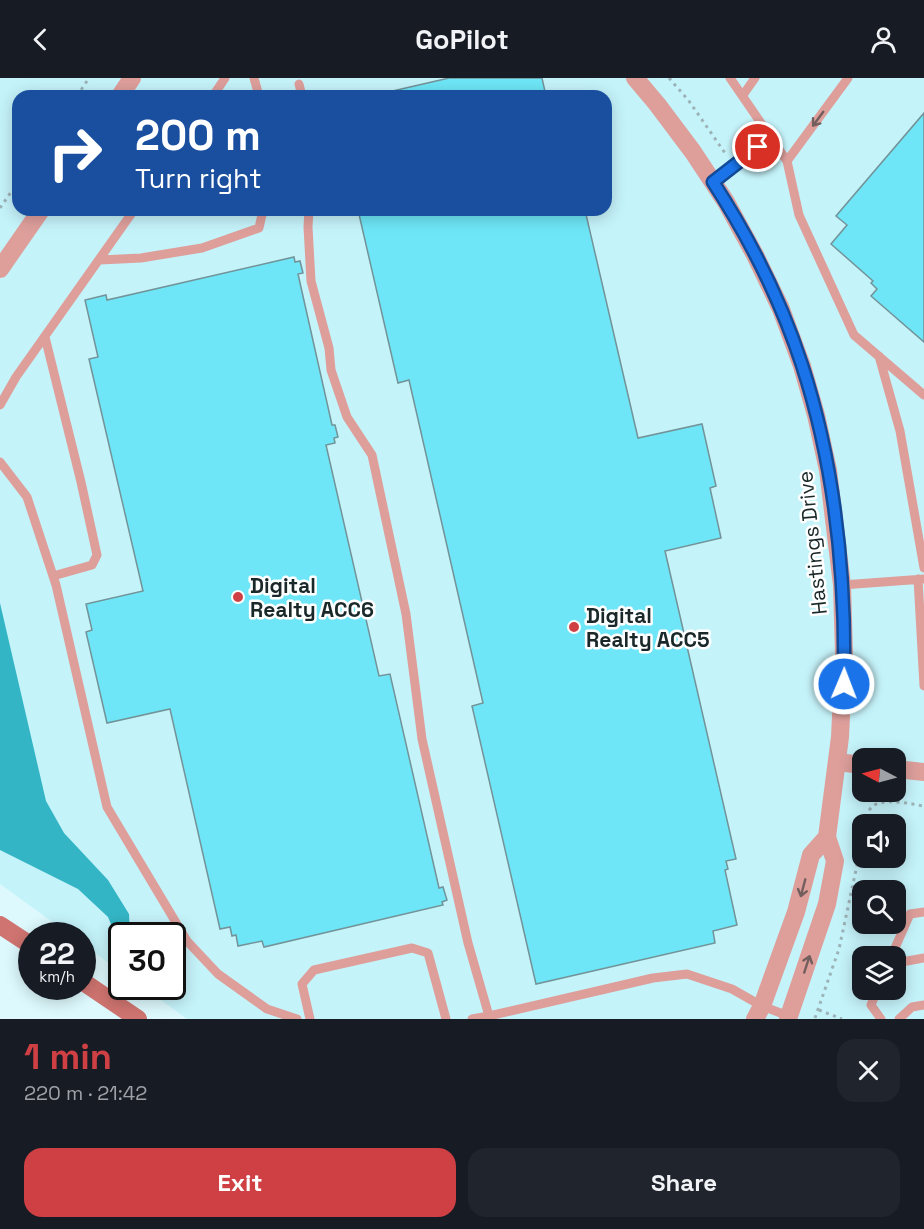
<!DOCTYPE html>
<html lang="en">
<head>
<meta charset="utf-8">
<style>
  body { margin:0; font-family:"Space Grotesk",sans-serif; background:#20242c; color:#f1f3f6; height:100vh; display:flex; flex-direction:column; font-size:22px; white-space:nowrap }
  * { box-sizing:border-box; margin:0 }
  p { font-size:20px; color:#9ea1a6 }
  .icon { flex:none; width:33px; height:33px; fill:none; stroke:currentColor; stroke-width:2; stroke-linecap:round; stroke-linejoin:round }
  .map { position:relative; height:941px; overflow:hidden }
  .sheet { display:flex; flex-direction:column; background:#171b24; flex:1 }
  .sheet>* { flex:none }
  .hud { position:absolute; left:12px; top:12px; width:600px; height:126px; border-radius:18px; box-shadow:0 3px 15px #0003; background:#1a4fa0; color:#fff; overflow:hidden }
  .needle { width:39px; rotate:276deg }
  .controls { position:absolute; left:852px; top:670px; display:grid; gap:12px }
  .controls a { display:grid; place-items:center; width:54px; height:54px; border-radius:12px; background:#171b24; box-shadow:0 3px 15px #0003; font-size:30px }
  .speed { position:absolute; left:18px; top:844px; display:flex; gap:12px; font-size:30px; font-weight:700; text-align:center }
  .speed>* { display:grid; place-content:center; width:78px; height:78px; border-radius:50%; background:#171b24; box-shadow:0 3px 15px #0003; line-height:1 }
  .speed small { font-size:15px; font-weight:400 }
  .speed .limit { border:3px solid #111; border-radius:9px; background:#fff; color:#111 }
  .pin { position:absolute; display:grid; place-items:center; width:51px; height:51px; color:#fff; margin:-26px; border:3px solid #fff; border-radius:50%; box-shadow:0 2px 6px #0007 }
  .me { position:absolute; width:66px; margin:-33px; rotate:1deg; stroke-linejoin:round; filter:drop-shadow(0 0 4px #0008) }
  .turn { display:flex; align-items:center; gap:21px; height:126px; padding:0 24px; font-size:27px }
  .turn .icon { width:78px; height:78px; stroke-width:2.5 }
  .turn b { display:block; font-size:42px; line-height:51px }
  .round { display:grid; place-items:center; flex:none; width:63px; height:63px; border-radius:18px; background:#20242c }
  .summary { display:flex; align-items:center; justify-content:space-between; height:102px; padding:0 24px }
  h1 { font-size:36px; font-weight:700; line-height:45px; color:#cf4044 }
  .cta { display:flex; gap:12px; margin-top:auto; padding:12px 24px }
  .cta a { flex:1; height:69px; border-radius:18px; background:#cf4044; color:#fff; font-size:24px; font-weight:700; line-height:69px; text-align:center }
  .cta a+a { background:#20242c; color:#f1f3f6 }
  header { display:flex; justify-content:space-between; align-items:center; height:78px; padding:0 24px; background:#171b24; font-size:27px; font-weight:700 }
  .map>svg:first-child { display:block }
</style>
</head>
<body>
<header><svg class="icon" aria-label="back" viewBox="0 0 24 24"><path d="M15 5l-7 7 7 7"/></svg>GoPilot<svg class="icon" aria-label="person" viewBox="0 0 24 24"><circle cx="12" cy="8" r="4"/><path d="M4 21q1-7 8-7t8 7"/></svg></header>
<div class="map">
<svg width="924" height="941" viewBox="0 0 924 941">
  <rect width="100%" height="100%" fill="#ddf9fd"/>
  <path fill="#c5f3fa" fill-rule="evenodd" d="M0,0H924V941H187L143,909H172V858H122L121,894L83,866L82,858H72L0,806ZM18,18H606V132H18ZM862,681H896V714H862ZM862,747H896V780H862ZM862,813H896V846H862ZM862,879H896V912H862Z"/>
  <path fill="#34b5c5" d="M0,525L46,723L64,755L108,802L129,836L130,857L122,858L121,861L116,858L108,839L78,811L0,772Z"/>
  <path fill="#6ee6f7" stroke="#729398" stroke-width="1.5" d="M449,0H542L546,18H371Z
    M924,35V264L871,218L877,211L871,205L873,203L831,166L847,147L836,138Z
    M358,132H585L638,360L702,346L716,408L710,410L721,460L665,473L736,781L726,783L728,791L725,792L737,847L713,853L715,865L536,906L472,628L483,625L409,302L398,305Z
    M294,179L295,184L300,183L303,195L298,196L332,347H335L338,359L334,360L335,365L326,367L379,598L390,596L439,810L443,809L447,822L442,824L443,827L264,869L262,863L238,868L236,857L232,858L230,849L220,851L170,631L107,645L86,554L92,552L86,526L143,513L89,281L98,279L85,222L106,217L107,222Z"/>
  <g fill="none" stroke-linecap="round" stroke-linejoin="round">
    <path stroke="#9cb3b7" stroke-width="3" stroke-dasharray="3 4.5" stroke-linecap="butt" d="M669,0L689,23L727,78
      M77,18L89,0
      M0,130L18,104
      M866,747C867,743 868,737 869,733C876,717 910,726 924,728
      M819,932L842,941
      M815,940L839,871L862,764"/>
    <path stroke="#de9f9b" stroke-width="9" d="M254,0L259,18
      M730,0L787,83L799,137L854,257L924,317
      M299,6L302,18
      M743,17L755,0
      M213,18L225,0
      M787,83L848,0
      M713,104L771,59
      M309,132L308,149L311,203L329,270L331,292L347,339L372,377L406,536L422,661L468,865L489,938L653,900L687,896L732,911L762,928L791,939
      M100,182L141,180L202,170L259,150L263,132
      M45,259L81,404L97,477L92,487L53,498
      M879,278L900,353L924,490
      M0,327L16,299L134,132
      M0,384L27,419L56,507L107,729L187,863L218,896L267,931L297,941
      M918,501L924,608
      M842,507L924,501
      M891,879L910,836L924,834
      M896,885L924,880
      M877,912L871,927L881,941
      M310,941L302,906L314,892L412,870L428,875L446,941
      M472,941L489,938
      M899,941L912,929L924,927"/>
    <path stroke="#de9f9b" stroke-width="18" d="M635,0L657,26L693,74L726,124L755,177L781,231L802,288L816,337L828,392L842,507L844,576L840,659L827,759L835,783L827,826L788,941
      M120,18L132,0
      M0,191L41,132
      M838,684L862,687
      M896,691L924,694
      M755,941L762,928L796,834L811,777L827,759"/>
    <path stroke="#cf7470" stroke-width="18" d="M0,847L32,868
      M82,903L138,941"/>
  </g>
  <defs><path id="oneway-shaft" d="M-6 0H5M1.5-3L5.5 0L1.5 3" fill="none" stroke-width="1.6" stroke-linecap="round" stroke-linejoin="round" transform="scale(1.5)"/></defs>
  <g stroke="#725e5d">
    <use href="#oneway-shaft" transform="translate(818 41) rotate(126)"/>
    <use href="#oneway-shaft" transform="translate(803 810) rotate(105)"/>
    <use href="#oneway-shaft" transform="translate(807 886) rotate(-72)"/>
  </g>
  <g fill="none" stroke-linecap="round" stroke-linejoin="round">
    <g stroke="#114b97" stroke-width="15">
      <path id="route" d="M758,69L713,104C750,161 781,223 802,287C835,388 846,500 844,606"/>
    </g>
    <use href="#route" stroke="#1a73e8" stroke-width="10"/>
  </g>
  <g fill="#cf4044" stroke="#fff" stroke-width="2">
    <circle cx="238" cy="519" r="6"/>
    <circle cx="574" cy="549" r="6"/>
  </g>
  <g text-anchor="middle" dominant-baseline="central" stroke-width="5" stroke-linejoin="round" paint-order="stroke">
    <g font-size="21" fill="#1a282a" stroke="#fff">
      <text transform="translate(812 465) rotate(-96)">Hastings Drive</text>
    </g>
    <g font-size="21" font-weight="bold" fill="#1a282a" stroke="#fff" text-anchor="start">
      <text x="250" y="507">Digital<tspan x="250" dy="24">Realty ACC6</tspan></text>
      <text x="586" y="537">Digital<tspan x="586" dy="24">Realty ACC5</tspan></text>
    </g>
  </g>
</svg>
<div class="controls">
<a><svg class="needle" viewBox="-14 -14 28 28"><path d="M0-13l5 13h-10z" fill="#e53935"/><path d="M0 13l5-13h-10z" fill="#9ea1a6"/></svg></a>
<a><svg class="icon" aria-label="sound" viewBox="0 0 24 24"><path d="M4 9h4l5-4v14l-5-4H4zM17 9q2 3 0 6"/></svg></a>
<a><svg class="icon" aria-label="search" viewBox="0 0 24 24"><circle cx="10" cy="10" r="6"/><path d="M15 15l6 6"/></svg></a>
<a><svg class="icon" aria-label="layers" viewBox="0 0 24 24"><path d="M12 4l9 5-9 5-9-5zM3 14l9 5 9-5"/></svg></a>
</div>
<div class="speed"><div>22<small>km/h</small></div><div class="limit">30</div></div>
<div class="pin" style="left:758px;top:69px;background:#d93025"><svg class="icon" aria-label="arrive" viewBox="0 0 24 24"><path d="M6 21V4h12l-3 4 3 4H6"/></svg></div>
<svg class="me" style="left:844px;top:606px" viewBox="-20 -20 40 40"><circle r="17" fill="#1a73e8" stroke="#fff" stroke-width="3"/><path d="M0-11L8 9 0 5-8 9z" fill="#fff"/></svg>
<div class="hud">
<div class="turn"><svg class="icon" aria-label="right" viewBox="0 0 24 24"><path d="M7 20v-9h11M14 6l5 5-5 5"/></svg><div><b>200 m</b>Turn right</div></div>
</div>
</div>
<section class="sheet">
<div class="summary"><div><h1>1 min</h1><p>220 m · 21:42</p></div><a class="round"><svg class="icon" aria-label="close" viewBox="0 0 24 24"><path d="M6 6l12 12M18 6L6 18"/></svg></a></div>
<div class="cta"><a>Exit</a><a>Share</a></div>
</section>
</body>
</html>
